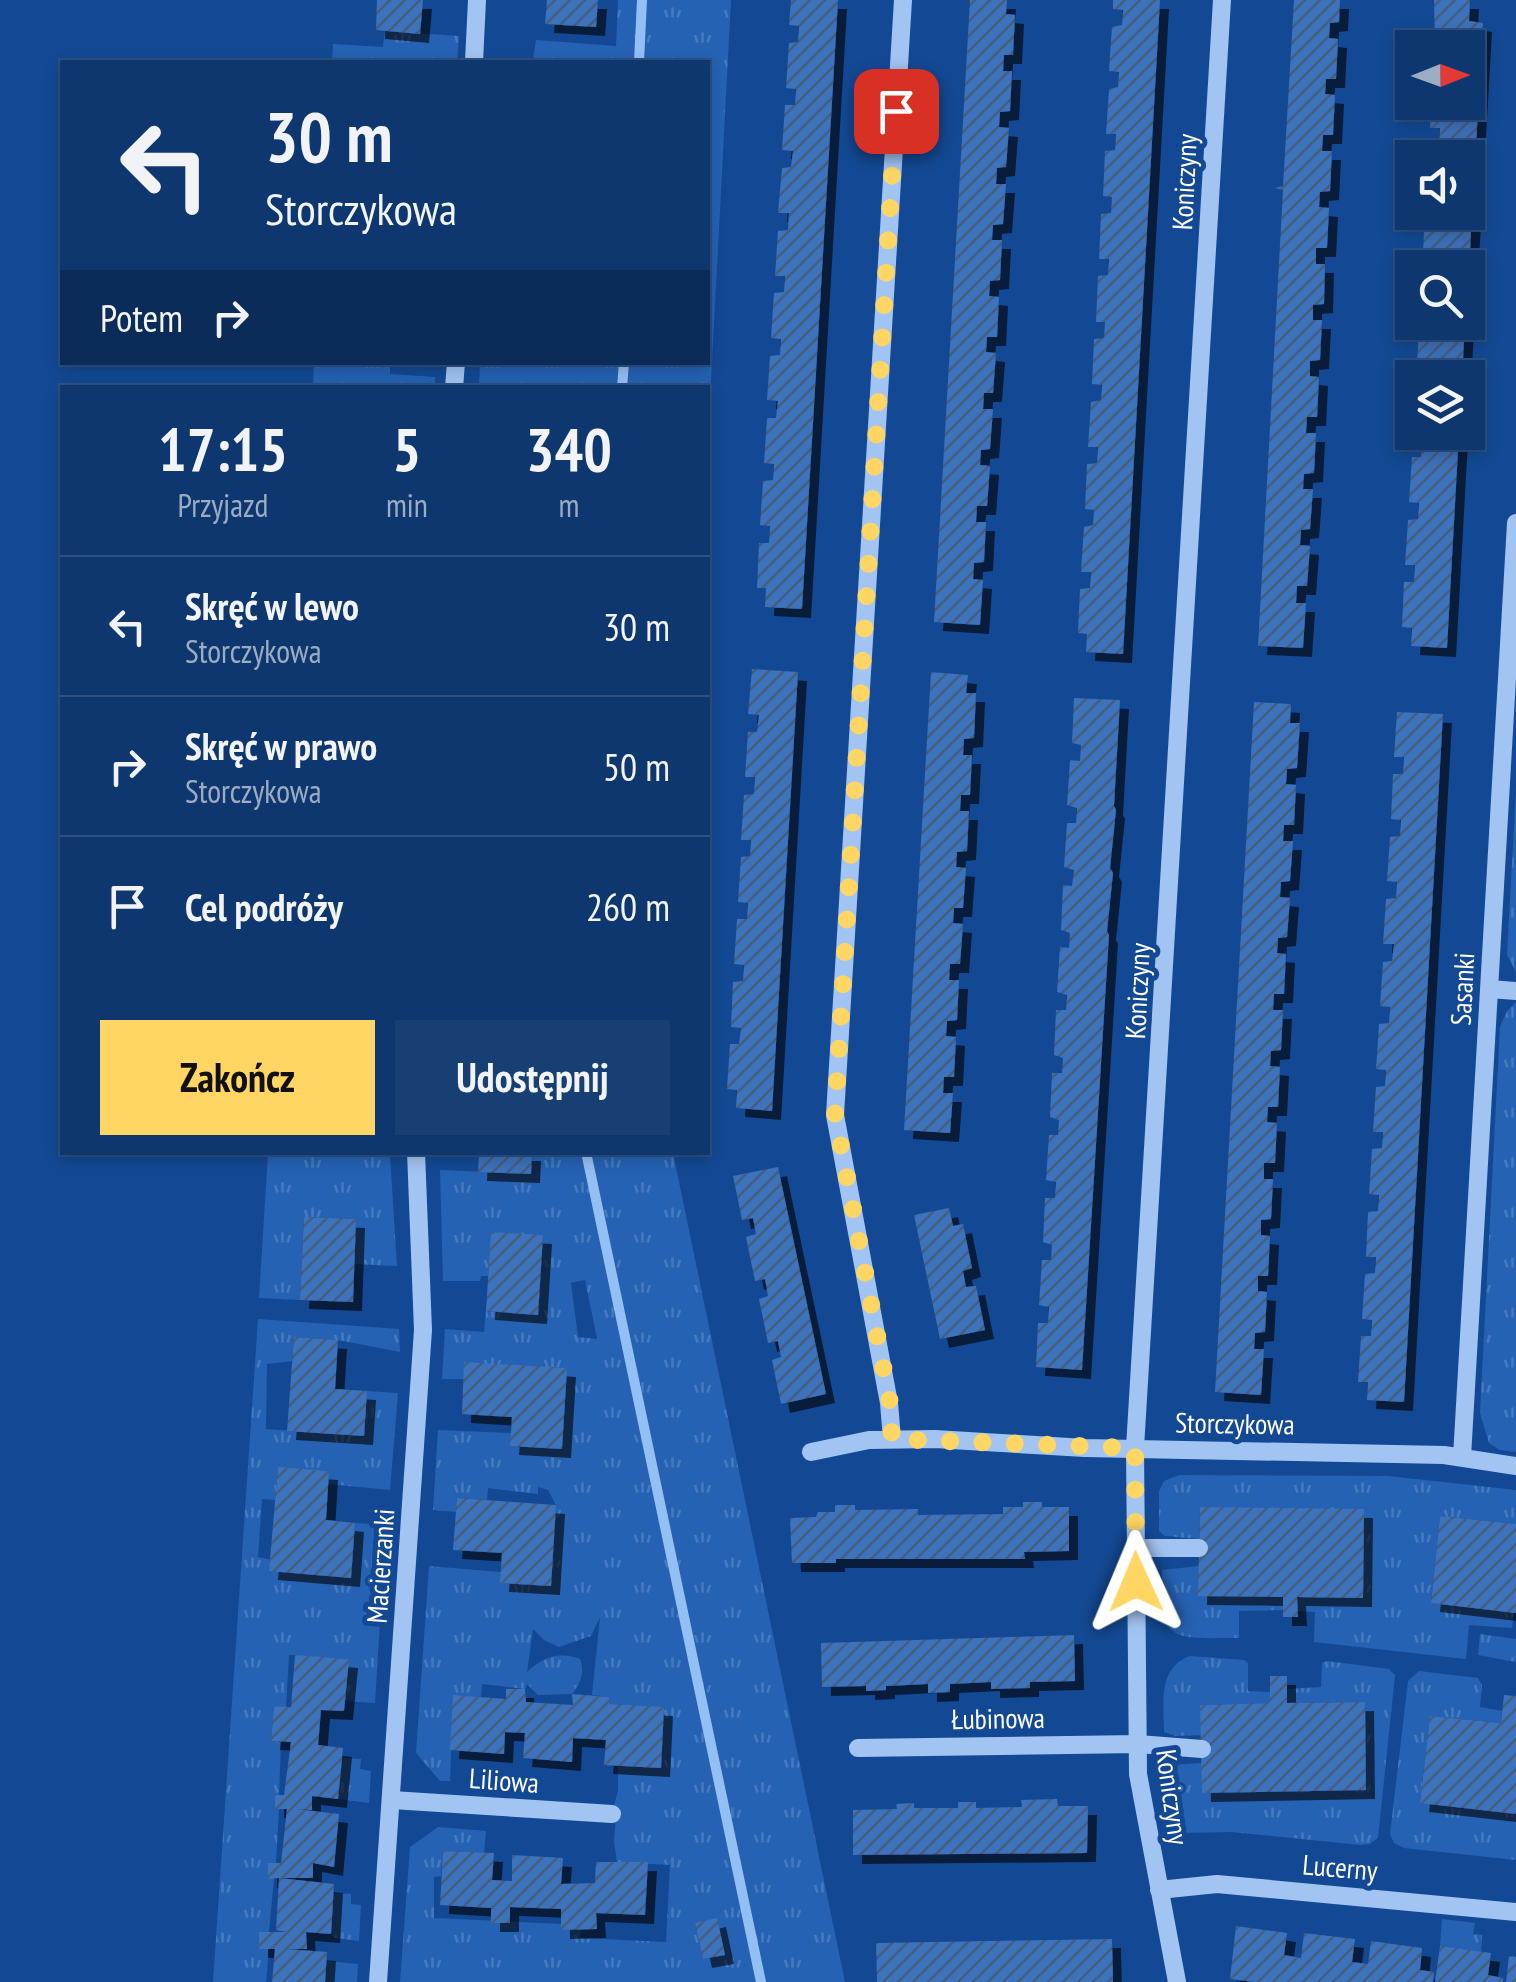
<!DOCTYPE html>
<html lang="pl">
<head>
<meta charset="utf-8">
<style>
  body { margin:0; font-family:"PT Sans Narrow",sans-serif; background:#173f74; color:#f1f3f6; height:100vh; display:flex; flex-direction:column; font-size:38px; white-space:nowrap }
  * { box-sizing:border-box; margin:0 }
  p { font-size:32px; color:#9bacc3 }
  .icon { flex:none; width:55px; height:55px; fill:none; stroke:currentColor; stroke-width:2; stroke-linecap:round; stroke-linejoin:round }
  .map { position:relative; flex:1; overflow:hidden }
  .details { position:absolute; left:60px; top:385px; width:650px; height:770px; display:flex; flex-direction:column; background:#0e376f; border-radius:0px; box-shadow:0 5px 15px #0003,0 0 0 2px #2e5182 }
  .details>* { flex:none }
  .guide { position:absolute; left:60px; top:60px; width:650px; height:305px; border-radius:0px; box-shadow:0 5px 15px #0003,0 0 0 2px #2e5182; background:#0e376f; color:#f1f3f6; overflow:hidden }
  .needle { width:65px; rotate:89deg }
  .fabs { position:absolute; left:1395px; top:30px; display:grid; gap:20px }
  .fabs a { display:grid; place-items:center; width:90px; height:90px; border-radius:0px; background:#0e376f; box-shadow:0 5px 15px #0003,0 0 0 2px #2e5182; font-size:50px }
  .pin { position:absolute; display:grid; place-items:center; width:85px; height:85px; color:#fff; margin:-42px; border-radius:20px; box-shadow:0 5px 15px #0006 }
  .me { position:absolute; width:110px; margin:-55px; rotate:359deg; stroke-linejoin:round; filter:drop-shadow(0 0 8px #0008) }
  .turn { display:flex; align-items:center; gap:35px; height:210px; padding:0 40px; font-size:45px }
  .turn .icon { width:130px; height:130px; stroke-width:2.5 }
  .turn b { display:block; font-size:70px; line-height:85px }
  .then { display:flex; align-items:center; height:95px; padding:0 40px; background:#0003; gap:20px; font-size:38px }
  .eta { display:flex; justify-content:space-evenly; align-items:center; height:170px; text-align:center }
  .eta b { font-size:60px; font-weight:700; line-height:70px }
  .cta { display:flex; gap:20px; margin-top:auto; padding:20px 40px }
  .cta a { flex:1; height:115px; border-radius:0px; background:#ffd563; color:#111; font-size:40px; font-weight:700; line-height:115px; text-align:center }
  .cta a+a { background:#173f74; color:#f1f3f6 }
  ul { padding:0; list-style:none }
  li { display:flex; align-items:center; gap:30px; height:140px; padding:0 40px; border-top:2px solid #2e5182 }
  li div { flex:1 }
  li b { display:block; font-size:38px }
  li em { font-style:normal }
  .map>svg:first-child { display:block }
</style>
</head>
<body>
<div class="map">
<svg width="1516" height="1982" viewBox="0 0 1516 1982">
  <defs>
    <pattern id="grass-tufts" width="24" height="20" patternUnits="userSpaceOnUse" patternTransform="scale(2.5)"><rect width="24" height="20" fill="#2562b3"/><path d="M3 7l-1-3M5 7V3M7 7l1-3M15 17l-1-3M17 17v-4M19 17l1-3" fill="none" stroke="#467abe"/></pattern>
    <pattern id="building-hatch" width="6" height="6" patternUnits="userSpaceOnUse" patternTransform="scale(2.5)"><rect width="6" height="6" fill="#3c72bc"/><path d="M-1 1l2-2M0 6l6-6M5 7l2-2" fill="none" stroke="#455d7e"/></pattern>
    <filter id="shadow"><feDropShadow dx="9" dy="9" stdDeviation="0" flood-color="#0009"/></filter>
  </defs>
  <rect width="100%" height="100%" fill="#134994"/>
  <path fill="url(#grass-tufts)" fill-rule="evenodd" d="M618,0H731L708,438V388L479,387L480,363L578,365L579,362H708V62H500V58L533,60L536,40L616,46Z
    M385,31L459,36L457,62H332L333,44L383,47Z
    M314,363H390V374L435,377V387H313Z
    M1516,789V972L1507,955Z
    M1516,1002V1452L1500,1450L1489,1443L1480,1413L1500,1027L1507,1011Z
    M268,1153L390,1156L397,1266L354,1264L356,1219L304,1217L300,1300L259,1298Z
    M532,1153H673L845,1982H400L410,1847L438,1827L486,1831L484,1853L443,1851L441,1876L434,1877V1918L561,1924V1930H581L580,1938L666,1942L670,1865L617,1862L614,1842L616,1815L612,1814L618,1790V1766L661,1767L664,1708L609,1704V1697L592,1695L600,1617L591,1636L559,1647L544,1640L533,1629L527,1672C543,1657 559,1651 580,1659C585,1673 581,1682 572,1694L538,1695L527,1684L525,1689L482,1684L481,1697L453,1696L450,1781H440L416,1753L429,1566L501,1572V1583L551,1585L556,1505L548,1490L538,1487V1494L488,1488L487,1500L457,1498L456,1512L433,1510L438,1430L511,1433V1446L562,1449L566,1368L465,1363L464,1379H442L445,1329L484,1332L486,1311L538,1314L543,1236L492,1232L488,1276H481L480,1281H443L440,1170L530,1174ZM585,1280L597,1338V1339L578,1337L571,1283ZM717,1919L724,1955L703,1959L695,1923Z
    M258,1319L399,1329L400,1352L338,1340L294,1337L292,1361L267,1364L266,1429L363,1436L367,1391L398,1393L390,1490L328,1484L329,1471L278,1468L275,1500L262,1499L258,1557L351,1577L355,1523L386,1525L375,1703L345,1701L348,1659L289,1655L286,1707L274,1706L271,1741L281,1742L279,1795L275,1796V1808L279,1809L276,1863L268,1864V1878H274L269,1932H259V1949H269L266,1982H213Z
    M1179,1475L1388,1476L1516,1490V1524L1440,1516L1431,1602L1514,1612L1512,1628L1469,1625L1466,1659L1314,1642L1315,1612L1297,1611V1597L1200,1507L1199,1539L1165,1536L1159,1531V1491L1164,1481Z
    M1199,1566L1283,1597V1610L1239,1611V1638C1170,1638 1161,1645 1162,1570Z
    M1480,1634L1516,1639V1662L1478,1655Z
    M1190,1656L1244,1660L1248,1663V1691L1270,1692V1703L1201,1705V1735L1176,1736L1164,1732C1164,1703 1157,1668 1190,1656Z
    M1327,1661L1389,1669L1395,1675L1378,1838L1370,1844L1360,1845L1232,1832L1173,1833L1161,1769L1170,1765L1202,1763L1203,1793L1366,1790L1364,1702L1287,1703V1689L1321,1687L1322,1663Z
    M1419,1671L1478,1678L1482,1685L1480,1707L1502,1711L1501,1723L1430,1716L1420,1802L1516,1814V1860L1404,1848L1394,1843L1390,1834L1408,1681Z
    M342,1758L361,1759L360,1769L371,1771L369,1803L338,1799Z
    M333,1893L351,1894V1904L361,1905L359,1941L335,1938L331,1934Z
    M1442,1919L1475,1923L1473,1934L1482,1935L1481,1952L1440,1946Z
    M326,1961L358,1964L357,1982H325Z"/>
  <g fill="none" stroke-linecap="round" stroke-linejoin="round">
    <path stroke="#94bff5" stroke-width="10" d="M639,62L642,0
      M622,388L624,362
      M586,1152L761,1982"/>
  </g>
  <path fill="url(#building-hatch)" filter="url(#shadow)" d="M377,0H423L420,34L376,30Z
    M547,0H598L596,27L545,24Z
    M791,0H838L802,609L765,607L766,588H757L759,543H769L770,526L760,525L763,481L773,480L774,464L764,463L767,418H776L778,401L767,400L770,356L780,355L781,339L771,338L774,293L784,292L785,276H775L778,231L788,230L789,213H778L782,168L791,167L793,151L782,150L785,105H795L796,89L786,88L789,43L798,42L799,26L789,25Z
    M970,0H1007L1006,14L1015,15L1013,55H1004L1003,71H1012L1010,111L1000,112L999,127L1009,128L1006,167L997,168L996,184H1006L1003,224L993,225L992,240H1002L1000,280L990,281L989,296L999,297L997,337H987L986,352L996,353L993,393H984L983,409H993L990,449L981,450L980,465L990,466L987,506H977L976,522H986L984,562L974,563L973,579L983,580L980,625L934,622Z
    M1113,0H1160L1123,654L1086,652L1087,634L1078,633L1080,589L1090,588L1091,572H1081L1084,527L1093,525L1094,510L1085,509L1087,464L1097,463L1098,447H1088L1091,402L1101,400L1102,385L1092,384L1094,339L1104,338L1105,322H1096L1098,276L1108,275L1109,259H1099L1101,214L1111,213L1112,197L1103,196L1105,151L1115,150L1116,134H1106L1109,89L1118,87L1119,72L1109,71L1112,27L1122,25L1123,10L1113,9Z
    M1294,0H1340L1339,22L1330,23L1329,38L1338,39L1336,79H1326L1325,94L1335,95L1333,135H1323L1322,151H1332L1330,191L1320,192L1319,207L1329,208L1327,248H1316V264H1325L1324,304L1313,305V320H1322L1320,360L1310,361V376L1319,377L1317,417H1307L1306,433H1316L1314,473L1304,474L1303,489H1313L1310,529L1301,530L1300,545L1310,546L1307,586H1297L1296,603H1306L1303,648L1258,646L1283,190L1275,188L1283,186Z
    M1434,0H1470L1469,21L1483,23L1469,268H1432L1433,253H1423L1425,212H1468V158H1429L1430,145L1439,144L1440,128H1430L1432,102H1468V48H1435Z
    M1429,322H1465L1462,378H1416L1419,332H1429Z
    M1413,432H1459L1447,648L1411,646L1412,628L1402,627L1404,582H1414L1415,565H1405L1408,520L1418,519L1419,503L1409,502L1412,457H1421L1422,440H1412Z
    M752,669L798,672L772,1111L736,1108L737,1090L727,1089L730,1044H739L741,1028L731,1027L733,982L743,981L744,965L734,964L737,919H747L748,903L738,902L741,857L750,856L751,840H741L744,795L754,794L755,777H745L748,732H757L759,715L748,714Z
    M931,672L968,675L966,693H976L974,738L964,739L963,755H972L970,795H961L960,811H969L967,851L957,852L956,867L966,868L963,908H954L953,923L963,924L960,964H950L949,980H959L957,1020L947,1021L946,1036L956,1037L954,1077H944L943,1093H953L950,1133L904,1130Z
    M1074,698L1120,700L1114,806L1116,810L1110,868L1113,873L1107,931L1109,935L1082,1370L1036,1367L1038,1323H1048L1049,1307L1039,1305L1042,1260H1051L1052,1245L1043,1242L1045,1198H1055L1056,1182L1046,1180L1049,1135H1058L1059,1120L1050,1117L1052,1073H1062L1063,1058L1054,1055L1056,1010H1066L1067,995L1057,992L1060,947L1069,948L1070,933L1061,930L1063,885L1072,886L1074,870L1064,867L1067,823H1076L1077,808L1067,805L1070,760L1080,761L1081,745L1072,743Z
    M1254,702L1291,704L1290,723H1300L1297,768L1287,769L1286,784L1296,785L1294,825H1284L1283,841H1293L1290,881L1281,882L1280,897L1290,898L1287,937L1278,938L1277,953L1286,954L1284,994H1274L1273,1010H1283L1281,1050L1271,1051L1270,1066L1280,1067L1278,1107H1268L1267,1122L1277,1123L1275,1163H1264V1179H1273L1271,1219L1261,1220V1235L1270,1236L1268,1276H1258V1291L1267,1292L1265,1332L1255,1333L1254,1349H1264L1261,1395L1215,1392Z
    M1397,712L1443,714L1404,1402L1367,1400L1368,1382H1358L1361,1336H1371L1372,1320L1362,1319L1365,1274L1375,1273L1376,1257H1366L1368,1212L1378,1211L1379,1195L1369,1194L1372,1149L1382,1148L1383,1132H1373L1376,1087L1385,1086L1386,1070L1376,1069L1379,1024L1389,1023L1390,1007L1380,1006L1383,962L1392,961L1394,944H1383L1386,899L1396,898L1397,882L1387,881L1390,837L1400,836L1401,820L1391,819L1393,774H1403L1404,757H1394Z
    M479,1152H532L531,1174L478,1172Z
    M778,1167L826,1394L781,1404L772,1360L781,1357L778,1341L768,1343L759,1299L768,1296L765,1279L755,1281L746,1237L756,1234L753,1218L742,1220L733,1176Z
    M949,1208L953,1226L963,1224L972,1268L963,1271L966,1287L976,1286L985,1330L940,1339L914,1215Z
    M304,1217L356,1219L353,1302L300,1300Z
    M491,1232L543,1235L538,1315L486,1311Z
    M294,1337L338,1340L335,1389L367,1391L364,1436L287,1431Z
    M464,1362L567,1368L562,1449L510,1446L512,1417L462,1414Z
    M278,1467L329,1471L326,1520L355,1523L351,1578L269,1571Z
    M457,1498L556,1505L551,1586L500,1583L502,1553L453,1550Z
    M1023,1502H1042V1507H1069V1551L1024,1552L1025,1559H836V1563H792L790,1518L816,1517L818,1512H835V1505H855V1510L918,1509V1515L1003,1514V1507H1023Z
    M1200,1507L1364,1509L1363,1598L1297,1597L1298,1617H1283V1597L1198,1596Z
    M1440,1516L1516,1524V1613L1431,1603Z
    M1074,1635L1075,1681L1030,1682V1688L991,1689V1682L950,1684V1692L928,1693V1684L886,1686V1690L866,1691V1686L822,1687L821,1643Z
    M295,1655L349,1659L344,1711L321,1710L318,1745L343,1748L338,1799L312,1796V1810L296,1809L339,1814L334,1867L313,1863V1878H279L334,1884L331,1934L306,1932L307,1949H286L327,1952L325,1982H272L275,1949H259V1932H286L276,1930L279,1878L268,1879V1863H281L287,1809H275V1795H284L291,1742L271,1741L274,1706L291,1707Z
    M1270,1676H1287V1703L1365,1702L1366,1790L1202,1793L1200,1705L1270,1703Z
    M506,1689H525L526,1702L573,1705L572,1694L609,1697V1704L664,1707L661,1768L604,1765L606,1740L573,1738L572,1762L523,1758L525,1733L505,1732L504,1754L450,1750L453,1695L506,1699Z
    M1504,1695L1516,1696V1814L1420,1803L1430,1716L1501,1723Z
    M1057,1799L1058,1806H1088L1087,1853L853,1855V1810L897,1809L896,1804L914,1803V1808H958V1802H976V1808L1022,1807L1021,1800Z
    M443,1851L494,1853L492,1880L512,1881V1855L563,1858L561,1884L595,1883L596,1862H648L645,1915L596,1913L597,1929L561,1930V1909L510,1907V1923H491V1908L440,1905Z
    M717,1918L725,1955L703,1959L695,1923Z
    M1236,1926L1287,1933L1284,1955L1301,1958L1304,1933L1355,1939L1352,1962L1368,1964L1371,1941L1422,1948L1420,1970L1434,1972L1433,1982H1255L1230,1979Z
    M1112,1939L1113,1982H877L876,1943Z
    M1440,1946L1491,1953L1488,1975L1503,1978V1982H1435Z
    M1509,1956L1516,1957V1982H1506Z"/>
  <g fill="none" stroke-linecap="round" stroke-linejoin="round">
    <path stroke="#a2c4f2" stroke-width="18" d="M474,62L477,0
      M454,388L456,362
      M1490,989L1516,991
      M892,1439L889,1403L835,1115L903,0
      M811,1452L869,1440L935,1439L1085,1448L1444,1455L1516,1466
      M1462,1457L1516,523
      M1136,1548H1199
      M858,1748L1138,1744L1202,1749
      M392,1800L612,1814
      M1159,1890L1217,1884L1516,1912
      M378,1982L423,1330L416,1152
      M1177,1982L1138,1774L1135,1448L1222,0"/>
  </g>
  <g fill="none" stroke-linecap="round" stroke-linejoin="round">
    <path stroke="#ffd563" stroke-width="18" stroke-dasharray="0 32.4" d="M896,111L835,1115L890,1403L892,1439L1135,1448L1136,1582"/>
  </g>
  <g text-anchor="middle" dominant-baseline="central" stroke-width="10" stroke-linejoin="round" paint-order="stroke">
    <g font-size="28" fill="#fff" stroke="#134994">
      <text transform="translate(1184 182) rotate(-87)">Koniczyny</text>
      <text transform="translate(1462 989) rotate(-87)">Sasanki</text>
      <text transform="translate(1137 991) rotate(-87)">Koniczyny</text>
      <text transform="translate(1235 1423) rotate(1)">Storczykowa</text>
      <text transform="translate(380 1566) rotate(-86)">Macierzanki</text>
      <text transform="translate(998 1718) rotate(-1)">Łubinowa</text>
      <text transform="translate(504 1780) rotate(4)">Liliowa</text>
      <text transform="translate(1173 1797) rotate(82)">Koniczyny</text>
      <text transform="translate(1340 1867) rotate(5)">Lucerny</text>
    </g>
  </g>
</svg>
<div class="fabs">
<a><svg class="needle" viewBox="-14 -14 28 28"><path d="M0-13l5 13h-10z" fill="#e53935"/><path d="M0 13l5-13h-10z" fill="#9bacc3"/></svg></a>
<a><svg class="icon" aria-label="sound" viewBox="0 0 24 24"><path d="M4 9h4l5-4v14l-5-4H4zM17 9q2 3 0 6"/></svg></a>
<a><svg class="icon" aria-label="search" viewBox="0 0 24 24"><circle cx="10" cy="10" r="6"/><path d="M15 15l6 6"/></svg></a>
<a><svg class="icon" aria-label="layers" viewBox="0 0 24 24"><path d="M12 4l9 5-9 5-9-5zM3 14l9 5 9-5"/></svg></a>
</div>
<div class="pin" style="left:896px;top:111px;background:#d93025"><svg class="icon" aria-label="arrive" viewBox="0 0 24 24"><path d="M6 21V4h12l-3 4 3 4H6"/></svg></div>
<svg class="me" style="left:1136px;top:1582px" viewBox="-20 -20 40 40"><path d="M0-17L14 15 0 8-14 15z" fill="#ffd563" stroke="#fff" stroke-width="4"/></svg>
<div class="guide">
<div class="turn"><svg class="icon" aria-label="left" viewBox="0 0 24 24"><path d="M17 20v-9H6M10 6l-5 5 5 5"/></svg><div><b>30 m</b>Storczykowa</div></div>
<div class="then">Potem<svg class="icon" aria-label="right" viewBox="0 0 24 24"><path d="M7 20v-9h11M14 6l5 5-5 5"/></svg></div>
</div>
<section class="details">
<div class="eta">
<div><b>17:15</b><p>Przyjazd</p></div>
<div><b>5</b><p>min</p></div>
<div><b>340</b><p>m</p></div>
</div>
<ul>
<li><svg class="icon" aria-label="left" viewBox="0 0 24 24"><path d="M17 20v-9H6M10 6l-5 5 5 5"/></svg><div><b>Skręć w lewo</b><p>Storczykowa</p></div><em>30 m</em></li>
<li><svg class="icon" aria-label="right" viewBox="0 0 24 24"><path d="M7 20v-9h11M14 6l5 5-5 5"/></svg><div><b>Skręć w prawo</b><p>Storczykowa</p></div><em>50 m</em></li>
<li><svg class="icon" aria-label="arrive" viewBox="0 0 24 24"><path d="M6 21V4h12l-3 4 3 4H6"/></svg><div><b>Cel podróży</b></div><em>260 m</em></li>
</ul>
<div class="cta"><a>Zakończ</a><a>Udostępnij</a></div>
</section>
</div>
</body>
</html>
